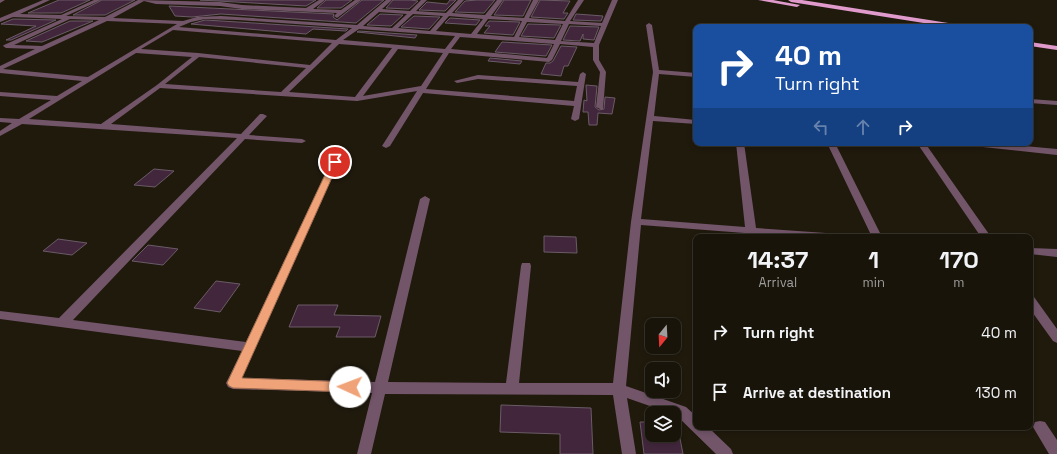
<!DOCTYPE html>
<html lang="en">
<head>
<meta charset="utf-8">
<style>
  body { margin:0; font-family:"Space Grotesk",sans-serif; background:#211d13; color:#f1f3f6; height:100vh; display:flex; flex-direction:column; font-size:15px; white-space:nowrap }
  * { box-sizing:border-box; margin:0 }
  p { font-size:13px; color:#9f9e9c }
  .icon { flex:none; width:22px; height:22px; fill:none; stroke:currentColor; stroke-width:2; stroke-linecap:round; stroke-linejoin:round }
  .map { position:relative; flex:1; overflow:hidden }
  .panel { position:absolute; left:693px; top:234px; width:340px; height:196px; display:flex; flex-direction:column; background:#18140a; border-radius:8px; box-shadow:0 2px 6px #0003,0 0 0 1px #36332b }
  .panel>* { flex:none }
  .guide { position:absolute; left:693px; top:24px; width:340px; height:122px; border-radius:8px; box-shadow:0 2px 6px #0003,0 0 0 1px #36332b; background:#1a4fa0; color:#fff; overflow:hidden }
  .needle { width:26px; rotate:198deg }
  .fabs { position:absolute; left:645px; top:318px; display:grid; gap:8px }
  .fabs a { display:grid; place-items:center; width:36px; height:36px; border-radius:8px; background:#18140a; box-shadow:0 2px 6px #0003,0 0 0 1px #36332b; font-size:20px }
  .pin { position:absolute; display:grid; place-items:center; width:34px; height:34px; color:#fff; margin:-17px; border:2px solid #fff; border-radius:50%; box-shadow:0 1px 4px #0007 }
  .me { position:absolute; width:44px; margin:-22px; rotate:272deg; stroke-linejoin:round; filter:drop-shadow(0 0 3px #0008) }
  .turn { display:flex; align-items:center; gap:14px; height:84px; padding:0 16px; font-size:18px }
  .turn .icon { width:52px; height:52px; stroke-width:2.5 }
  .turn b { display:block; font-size:28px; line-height:34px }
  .lanes { display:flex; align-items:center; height:38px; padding:0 16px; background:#0003; justify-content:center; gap:20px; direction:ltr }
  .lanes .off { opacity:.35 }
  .eta { display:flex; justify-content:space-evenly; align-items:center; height:68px; text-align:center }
  .eta b { font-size:24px; font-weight:700; line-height:28px }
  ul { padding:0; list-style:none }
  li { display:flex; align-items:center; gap:12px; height:60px; padding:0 16px }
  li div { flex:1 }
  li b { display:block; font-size:15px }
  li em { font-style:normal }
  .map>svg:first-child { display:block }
</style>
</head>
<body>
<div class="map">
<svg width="1057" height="454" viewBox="0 0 1057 454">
  <rect width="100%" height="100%" fill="#201a0d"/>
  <path fill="#42273c" stroke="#6a5b66" d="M59,0H90L61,13H28Z
    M102,0H135L105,15H73Z
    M200,0H316L306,6Z
    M326,0H352L341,8H317Z
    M362,0H384L356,23L221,14L192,17L175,16L169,6L334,14L333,17L337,20Z
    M393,0H410L418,1L409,9L386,8Z
    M450,0H456L445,11L419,10L427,2L447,4Z
    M477,0H495L484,13L455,12L465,1Z
    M504,0H531L523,16L494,15Z
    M540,0L570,1L563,13H568L564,19L531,17Z
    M380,14L403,15L391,26L367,25Z
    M576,14L590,15L603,16L601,21L573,20Z
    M414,16L440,17L429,29L401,27Z
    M450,18L480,20L476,25L445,23Z
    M13,19L56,20L11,40H6L36,26L1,24Z
    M205,20L238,22L348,29L346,31L313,29L306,34L191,24Z
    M70,21H93L42,42L26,41Z
    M489,21L520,22L513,35L484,33L490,26H485Z
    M528,24L561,25L554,38L521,36Z
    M570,26L599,27L594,40L583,39V34L580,41L563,40Z
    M359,31L417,35L415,38L357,32Z
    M502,42L552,45L546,56L495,52Z
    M561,46L577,47L568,66H564L561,76L541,74L546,63H550L553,61Z
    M490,58L522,61L520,64L488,61Z
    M586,85L597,86L595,107L599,110L604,109L605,97L615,98L612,114L598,113L597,125H589L588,112H583L584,100L587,101Z
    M154,169L174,171L155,187L134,185Z
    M544,236L576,237L577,253L544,252Z
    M58,239L87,243L72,255L43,251Z
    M148,245L178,249L163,265L132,261Z
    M216,281L240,284L220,312L194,308Z
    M298,305H338L334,315L381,316L375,337H336L340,327H289Z
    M501,405L591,408L593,454H560V434L500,432Z
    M640,422H652V435H674V423H677L683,454H644Z"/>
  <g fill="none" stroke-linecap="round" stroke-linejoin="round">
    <path fill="#73556a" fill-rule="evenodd" d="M0,0H5L0,3Z
      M43,0H50L20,14L61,15L94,0H101L66,16L105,17L138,0L220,2L242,5L306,8L319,0H325L313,9L341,10L355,0H361L337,18L334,16L337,13L242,9L220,6L156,4L144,1L113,18L183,21L197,17L221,16L357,25L386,0H392L382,9L410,11L421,0H427L416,11L446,13L458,0H464L452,13L485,15L497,0H503L491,16L524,18L533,0H539L529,18L565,21L578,0H584L570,21L602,23L612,0H618L599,45V60L606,72L603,109H600L596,107L600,72L593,60V47L560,44L552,60L549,62L449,53L426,89L574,101L577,86L478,79L457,83L454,81L478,75L578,82L580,74L583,72L586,74L579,119L575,121L571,119L574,106L423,93L390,146L386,148L382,146L417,91L357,101L160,88L111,124L241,134L260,114H263L267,116L249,135L302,139L306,141L302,143L245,139L73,320L246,342L331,162L335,159L339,162L242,378L375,382L420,199L425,196L430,199L388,382L506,383L521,266L522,263H530L531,266L519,383H613L631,222L653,72L646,25L649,23L652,25L659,70L696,73V77L659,74L654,116L696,120V124L653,121L641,219L745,227L736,143H744L756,228L840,234L845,237H796L641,225L626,386L686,407L696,416V427H708L731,449L733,454H716L674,413H670L627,398L636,454H622L613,395L385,394L371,454H357L372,393L233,389L228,387L226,383L242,351L0,319V311L59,318L237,138L22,124L0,136V131L12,123L0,122V118L19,119L51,100L0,96V92L57,96L82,81L0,73V66L35,49L6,48L3,46L4,45L62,19L13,17L0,22V18ZM379,12L407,14L392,28L363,26ZM413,14L443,16L430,31L398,28ZM449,16L483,19L471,34L436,31ZM70,19L99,20L42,46L14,45ZM205,19L238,20L352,28L336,40L179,27L191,22ZM488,19L522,21L514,37L477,34ZM107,21L177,24L88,77L3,69ZM527,22L563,24L555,40L519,37ZM569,24L601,26L594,43L561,41ZM359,29L455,36L445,49L343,40ZM173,30L332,43L310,65L198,53L141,49ZM460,37L554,44L547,58L451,49ZM339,44L392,48L355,97L289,92ZM398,49L443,53L421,86L363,96ZM136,53L192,57L157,85L101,124L29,119ZM199,57L306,68L281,92L165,84Z
      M1030,99L1057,101V105L1030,103Z
      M827,143H835L882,237H872Z
      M917,143H925L991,237H981Z
      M960,143H990L1057,149V155L964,145Z
      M1030,248L1057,249V257L1030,254Z
      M1030,296L1034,297L1057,329V343L1053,341L1030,309Z
      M1040,421L1045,422L1057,440V454H1049L1033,427L1035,422Z"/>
    <path fill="#e09acc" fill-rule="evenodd" d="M758,0H773L800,5L797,7Z
      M788,0H802L961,25L964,27H949L791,2Z
      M1030,42L1057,46V50L1030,46Z"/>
  </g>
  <path fill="#f0a378" stroke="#9c6a4e" d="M335,159L339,162L242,378L350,382L355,383L357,387L355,390L350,392L233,388L229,386L227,383L331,162Z"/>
</svg>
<div class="fabs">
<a><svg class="needle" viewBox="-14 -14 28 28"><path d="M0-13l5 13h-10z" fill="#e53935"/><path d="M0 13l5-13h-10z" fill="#9f9e9c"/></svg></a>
<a><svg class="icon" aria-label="sound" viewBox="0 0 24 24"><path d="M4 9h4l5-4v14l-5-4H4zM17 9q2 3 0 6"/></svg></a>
<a><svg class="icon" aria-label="layers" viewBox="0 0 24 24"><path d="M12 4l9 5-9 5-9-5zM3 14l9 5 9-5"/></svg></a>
</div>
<div class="pin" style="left:335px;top:162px;background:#d93025"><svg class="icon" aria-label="arrive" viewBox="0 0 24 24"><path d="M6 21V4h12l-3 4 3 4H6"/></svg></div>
<svg class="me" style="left:350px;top:387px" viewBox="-20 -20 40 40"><circle r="19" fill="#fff"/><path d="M0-13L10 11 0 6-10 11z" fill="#f0a378"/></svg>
<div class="guide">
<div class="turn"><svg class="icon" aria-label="right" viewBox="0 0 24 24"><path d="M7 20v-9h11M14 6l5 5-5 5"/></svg><div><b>40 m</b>Turn right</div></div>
<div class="lanes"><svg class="icon off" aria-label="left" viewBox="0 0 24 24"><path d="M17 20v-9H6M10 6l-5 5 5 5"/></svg><svg class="icon off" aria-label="ahead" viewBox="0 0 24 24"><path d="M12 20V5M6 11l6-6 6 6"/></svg><svg class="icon" aria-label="right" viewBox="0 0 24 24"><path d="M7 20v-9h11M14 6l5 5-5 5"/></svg></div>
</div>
<section class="panel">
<div class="eta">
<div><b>14:37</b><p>Arrival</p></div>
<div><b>1</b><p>min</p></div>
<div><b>170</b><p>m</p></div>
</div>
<ul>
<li><svg class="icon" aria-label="right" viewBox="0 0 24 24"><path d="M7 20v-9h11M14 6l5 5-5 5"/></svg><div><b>Turn right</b></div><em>40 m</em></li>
<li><svg class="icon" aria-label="arrive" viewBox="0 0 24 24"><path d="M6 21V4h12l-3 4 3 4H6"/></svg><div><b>Arrive at destination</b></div><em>130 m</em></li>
</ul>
</section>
</div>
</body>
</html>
